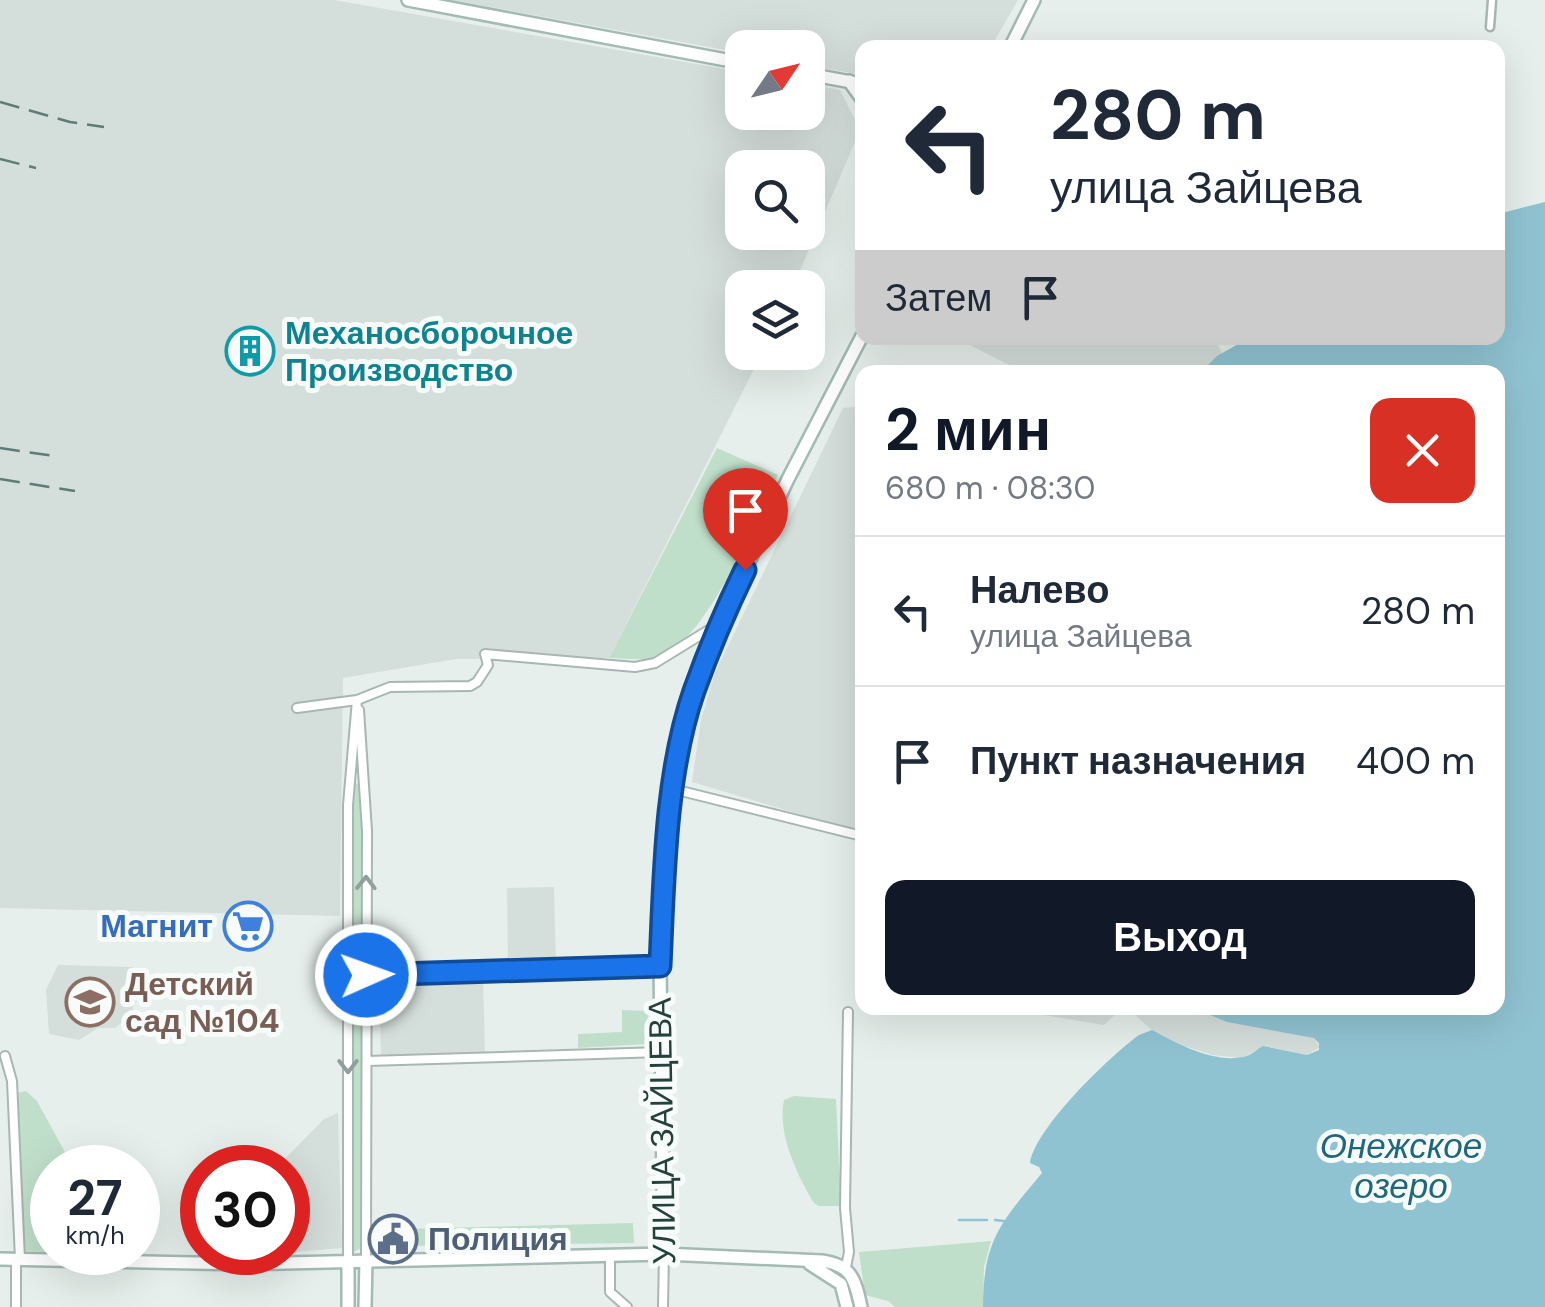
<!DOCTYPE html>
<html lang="ru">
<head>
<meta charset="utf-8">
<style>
  body { margin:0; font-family:"DM Sans",sans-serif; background:#f2f2f3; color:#1f2937; height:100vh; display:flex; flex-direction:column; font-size:38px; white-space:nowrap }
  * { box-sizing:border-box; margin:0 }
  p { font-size:32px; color:#747a83 }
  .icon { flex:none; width:55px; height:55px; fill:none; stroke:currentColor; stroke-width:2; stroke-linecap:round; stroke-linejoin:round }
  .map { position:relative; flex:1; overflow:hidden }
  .sheet { position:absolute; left:855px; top:365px; width:650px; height:650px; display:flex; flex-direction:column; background:#fff; border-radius:20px; box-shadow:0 10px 40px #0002 }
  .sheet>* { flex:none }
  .banner { position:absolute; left:855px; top:40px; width:650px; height:305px; border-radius:20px; box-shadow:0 10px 40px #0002; background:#fff; color:#1f2937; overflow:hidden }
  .needle { width:65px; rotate:55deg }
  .tools { position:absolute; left:725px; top:30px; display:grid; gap:20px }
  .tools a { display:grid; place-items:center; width:100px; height:100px; border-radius:20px; background:#fff; box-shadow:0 10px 40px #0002; font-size:50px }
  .speed { position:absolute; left:30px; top:1145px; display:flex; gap:20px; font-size:50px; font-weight:700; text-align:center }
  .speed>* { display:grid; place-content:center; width:130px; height:130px; border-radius:50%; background:#fff; box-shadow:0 10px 40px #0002; line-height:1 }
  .speed small { font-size:25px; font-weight:400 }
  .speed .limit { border:15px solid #d22; background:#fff; color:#111 }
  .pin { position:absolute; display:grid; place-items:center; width:85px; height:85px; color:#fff; margin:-102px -42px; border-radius:50% 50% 50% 0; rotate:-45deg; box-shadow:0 0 10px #0007 }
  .pin .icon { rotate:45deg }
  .me { position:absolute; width:110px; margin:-55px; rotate:88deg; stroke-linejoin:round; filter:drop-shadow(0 0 8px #0008) }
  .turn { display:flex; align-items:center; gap:35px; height:210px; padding:0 30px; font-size:45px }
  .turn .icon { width:130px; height:130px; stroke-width:2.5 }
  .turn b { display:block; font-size:70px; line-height:85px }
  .then { display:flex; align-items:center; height:95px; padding:0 30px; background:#0003; gap:20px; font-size:38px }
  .round { display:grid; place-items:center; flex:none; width:105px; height:105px; border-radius:20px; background:#f2f2f3 }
  .headline { display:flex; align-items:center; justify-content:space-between; height:170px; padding:0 30px }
  h1 { font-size:60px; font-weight:700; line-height:75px; color:#111827 }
  .cta { display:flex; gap:20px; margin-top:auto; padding:20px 30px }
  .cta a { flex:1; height:115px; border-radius:20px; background:#111827; color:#fff; font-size:40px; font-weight:700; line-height:115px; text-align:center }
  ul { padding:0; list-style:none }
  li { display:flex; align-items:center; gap:30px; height:150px; padding:0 30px; border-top:2px solid #e0e1e3 }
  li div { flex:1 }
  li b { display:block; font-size:38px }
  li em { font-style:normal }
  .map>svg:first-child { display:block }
</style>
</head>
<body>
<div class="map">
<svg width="1545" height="1307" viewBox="0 0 1545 1307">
  <rect width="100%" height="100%" fill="#e6efeb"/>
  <path fill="#d4deda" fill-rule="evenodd" d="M0,0H334L742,72V112H808V84L840,90L860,130L793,287L742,288V352L762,353L609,658L456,659L343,678L340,916L0,908ZM742,168H808V232H742Z
    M452,0H1018L991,47L862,48V75L808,65V48H742V53Z
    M968,338H1214L1222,353L1206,367V372H1006L1009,365L968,344Z
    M862,406V833L692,782L701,720L715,673L843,408Z
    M554,887L556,965L508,966L507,888Z
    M58,965L133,967V1014L115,1028H98L79,1040L49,1034L46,990Z
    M483,978L485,1054L381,1056L379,980Z
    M1001,1008H1122L1104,1025Z
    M1127,1008H1193L1227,1022L1304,1034L1314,1038L1320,1047L1307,1055L1264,1046L1242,1058L1213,1055L1181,1045L1152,1030Z
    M338,1113L342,1248L249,1256V1253L288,1252V1168L277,1167L324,1119Z"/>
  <path fill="#c0dfca" d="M717,448L778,475C755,520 705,646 656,658C642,661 623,658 609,658Z
    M356,783L362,787L361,1248L354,1252L350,1248L352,785Z
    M622,1010L648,1011L647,1044L578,1048V1034L622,1032Z
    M26,1091L37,1101L73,1167L52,1168V1252L25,1251L17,1093Z
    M794,1096L836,1099L841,1206H819L814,1203C797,1175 777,1133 784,1100Z
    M633,1223L634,1243L402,1246L401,1229Z
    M991,1241L984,1267L983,1307H895L888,1301L865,1295L859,1252Z"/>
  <path fill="#90c3d2" d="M1545,202V1307H983C983,1240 1002,1221 1042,1173L1039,1167L1030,1163C1035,1128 1110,1056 1139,1035L1152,1030C1178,1044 1213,1063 1243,1057C1251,1056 1257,1049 1263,1046L1307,1055L1319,1050V1043L1314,1038L1227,1022L1193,1008H1498V372H1206V367L1217,356L1249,338H1498V214Z"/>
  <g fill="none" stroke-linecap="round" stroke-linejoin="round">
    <path stroke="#90c3d2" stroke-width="2.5" d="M959,1220H987
      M995,1220L1004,1221"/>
    <g stroke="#a8b7b3" stroke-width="11">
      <path id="pedestrian" d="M1490,27L1492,0"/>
    </g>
    <g stroke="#a8b7b3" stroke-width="12">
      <path id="minor" d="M297,708L357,700L390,687L470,686L477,682L488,665L485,654L635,667L655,663L720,623
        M359,710L367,831L366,1260
        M673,789L862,836
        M366,975L660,966
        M5,1056L12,1081L20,1259
        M367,1061L662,1052
        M610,1256V1292L627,1307
        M16,1259V1307
        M348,1261V805L357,700
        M846,1267L849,1252L845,1208L848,1012
        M663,1307L664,1254"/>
    </g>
    <g stroke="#a4bab4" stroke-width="16">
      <path id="secondary" d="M408,0L742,63
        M1010,48L1034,0
        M808,74L862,84
        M849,81L862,99
        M664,1254L660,966L664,870L684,732L694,692L720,623L788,479L862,336
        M0,1259L243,1264L664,1254L822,1261C852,1265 855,1280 861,1307
        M810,1264L841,1284L847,1307
        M348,1307V1261
        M365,1307L366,1260"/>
    </g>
    <use href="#pedestrian" stroke="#fff" stroke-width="6"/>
    <use href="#minor" stroke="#fff" stroke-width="8"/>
    <use href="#secondary" stroke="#fff" stroke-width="11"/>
    <path stroke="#607c76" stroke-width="2.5" stroke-dasharray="20 10" stroke-linecap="butt" d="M0,102L70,122L104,127
      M0,159L36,168
      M0,448L54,456
      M0,479L75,491"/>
  </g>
  <defs><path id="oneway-chevron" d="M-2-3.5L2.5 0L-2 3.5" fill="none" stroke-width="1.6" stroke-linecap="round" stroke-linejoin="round" transform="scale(2.5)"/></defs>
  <g stroke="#92a09d">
    <use href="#oneway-chevron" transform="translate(366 883) rotate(-89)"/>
    <use href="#oneway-chevron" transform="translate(348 1066) rotate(90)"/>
  </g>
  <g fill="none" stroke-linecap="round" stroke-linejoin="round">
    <g stroke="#114b97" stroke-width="25">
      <path id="route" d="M366,975L660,966C664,878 665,774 694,691C709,649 726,609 745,570"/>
    </g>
    <use href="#route" stroke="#1a73e8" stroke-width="18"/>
  </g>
  <defs>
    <g id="building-ring" transform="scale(2.5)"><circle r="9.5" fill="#f7fbf9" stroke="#0f9aa8" stroke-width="1.5"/><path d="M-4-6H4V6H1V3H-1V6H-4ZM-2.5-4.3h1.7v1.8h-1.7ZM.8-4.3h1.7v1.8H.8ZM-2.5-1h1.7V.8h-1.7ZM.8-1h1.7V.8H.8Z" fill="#0f9aa8"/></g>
    <g id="supermarket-ring" transform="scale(2.5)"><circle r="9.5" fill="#f7fbf9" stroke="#3f7fe0" stroke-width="1.5"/><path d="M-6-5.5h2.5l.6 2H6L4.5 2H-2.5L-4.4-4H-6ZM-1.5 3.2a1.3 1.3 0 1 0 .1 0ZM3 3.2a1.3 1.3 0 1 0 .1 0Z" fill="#3f7fe0"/></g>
    <g id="school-ring" transform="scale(2.5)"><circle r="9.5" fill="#f7fbf9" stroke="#8d6e63" stroke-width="1.5"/><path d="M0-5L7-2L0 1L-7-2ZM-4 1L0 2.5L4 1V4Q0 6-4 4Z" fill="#8d6e63"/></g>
    <g id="civic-ring" transform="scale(2.5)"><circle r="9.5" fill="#f7fbf9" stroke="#5c6f8a" stroke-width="1.5"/><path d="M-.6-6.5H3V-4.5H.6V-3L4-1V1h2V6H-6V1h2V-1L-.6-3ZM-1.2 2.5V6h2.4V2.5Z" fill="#5c6f8a"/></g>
  </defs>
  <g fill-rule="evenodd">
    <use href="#building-ring" x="250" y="351"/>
    <use href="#supermarket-ring" x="248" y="926"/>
    <use href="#school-ring" x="90" y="1002"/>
    <use href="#civic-ring" x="393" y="1239"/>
  </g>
  <g text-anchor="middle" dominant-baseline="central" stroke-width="10" stroke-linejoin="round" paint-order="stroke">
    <g font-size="32" font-weight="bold" fill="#0d838f" stroke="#f7fbf9" text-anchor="start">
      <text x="285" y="333">Механосборочное<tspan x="285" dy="37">Производство</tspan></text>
    </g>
    <g font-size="32" font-weight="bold" fill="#366cbe" stroke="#f7fbf9" text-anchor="end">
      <text x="213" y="926">Магнит</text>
    </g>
    <g font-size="32" font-weight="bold" fill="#785e54" stroke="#f7fbf9" text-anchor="start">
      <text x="125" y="984">Детский<tspan x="125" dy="37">сад №104</tspan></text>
    </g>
    <g font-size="32" fill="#25413b" stroke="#f7fbf9">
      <text transform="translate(662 1131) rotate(-91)">УЛИЦА ЗАЙЦЕВА</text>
    </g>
    <g font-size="32" font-weight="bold" fill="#4e5e75" stroke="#f7fbf9" text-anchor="start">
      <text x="428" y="1239">Полиция</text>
    </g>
    <g font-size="35" font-style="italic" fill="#1f677d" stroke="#f7fbf9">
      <text x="1401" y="1146">Онежское<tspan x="1401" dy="40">озеро</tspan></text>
    </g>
  </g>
</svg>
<div class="tools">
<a><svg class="needle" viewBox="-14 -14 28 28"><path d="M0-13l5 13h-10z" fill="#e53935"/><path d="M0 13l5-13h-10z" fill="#747a83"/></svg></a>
<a><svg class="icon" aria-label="search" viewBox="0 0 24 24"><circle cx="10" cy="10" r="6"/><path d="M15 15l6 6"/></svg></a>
<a><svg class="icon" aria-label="layers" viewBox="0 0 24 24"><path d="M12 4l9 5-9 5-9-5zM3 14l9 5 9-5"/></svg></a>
</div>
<div class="speed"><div>27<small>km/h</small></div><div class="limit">30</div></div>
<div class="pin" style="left:745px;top:570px;background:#d93025"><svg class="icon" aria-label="arrive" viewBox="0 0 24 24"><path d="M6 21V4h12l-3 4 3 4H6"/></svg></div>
<svg class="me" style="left:366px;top:975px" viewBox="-20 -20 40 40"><circle r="17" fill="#1a73e8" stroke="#fff" stroke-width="3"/><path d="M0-11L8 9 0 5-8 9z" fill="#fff"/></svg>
<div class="banner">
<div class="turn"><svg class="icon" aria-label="left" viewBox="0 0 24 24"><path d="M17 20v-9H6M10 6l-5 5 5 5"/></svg><div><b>280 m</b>улица Зайцева</div></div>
<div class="then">Затем<svg class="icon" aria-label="arrive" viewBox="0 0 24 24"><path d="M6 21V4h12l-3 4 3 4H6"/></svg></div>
</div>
<section class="sheet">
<div class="headline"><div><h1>2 мин</h1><p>680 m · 08:30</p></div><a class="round" style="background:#d93025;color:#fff"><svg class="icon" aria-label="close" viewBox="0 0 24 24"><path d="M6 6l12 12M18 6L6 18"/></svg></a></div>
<ul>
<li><svg class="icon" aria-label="left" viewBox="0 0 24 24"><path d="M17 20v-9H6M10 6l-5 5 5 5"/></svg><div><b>Налево</b><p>улица Зайцева</p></div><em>280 m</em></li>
<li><svg class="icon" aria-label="arrive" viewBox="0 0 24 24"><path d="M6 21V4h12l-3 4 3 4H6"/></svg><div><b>Пункт назначения</b></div><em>400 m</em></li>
</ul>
<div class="cta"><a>Выход</a></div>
</section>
</div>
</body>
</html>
